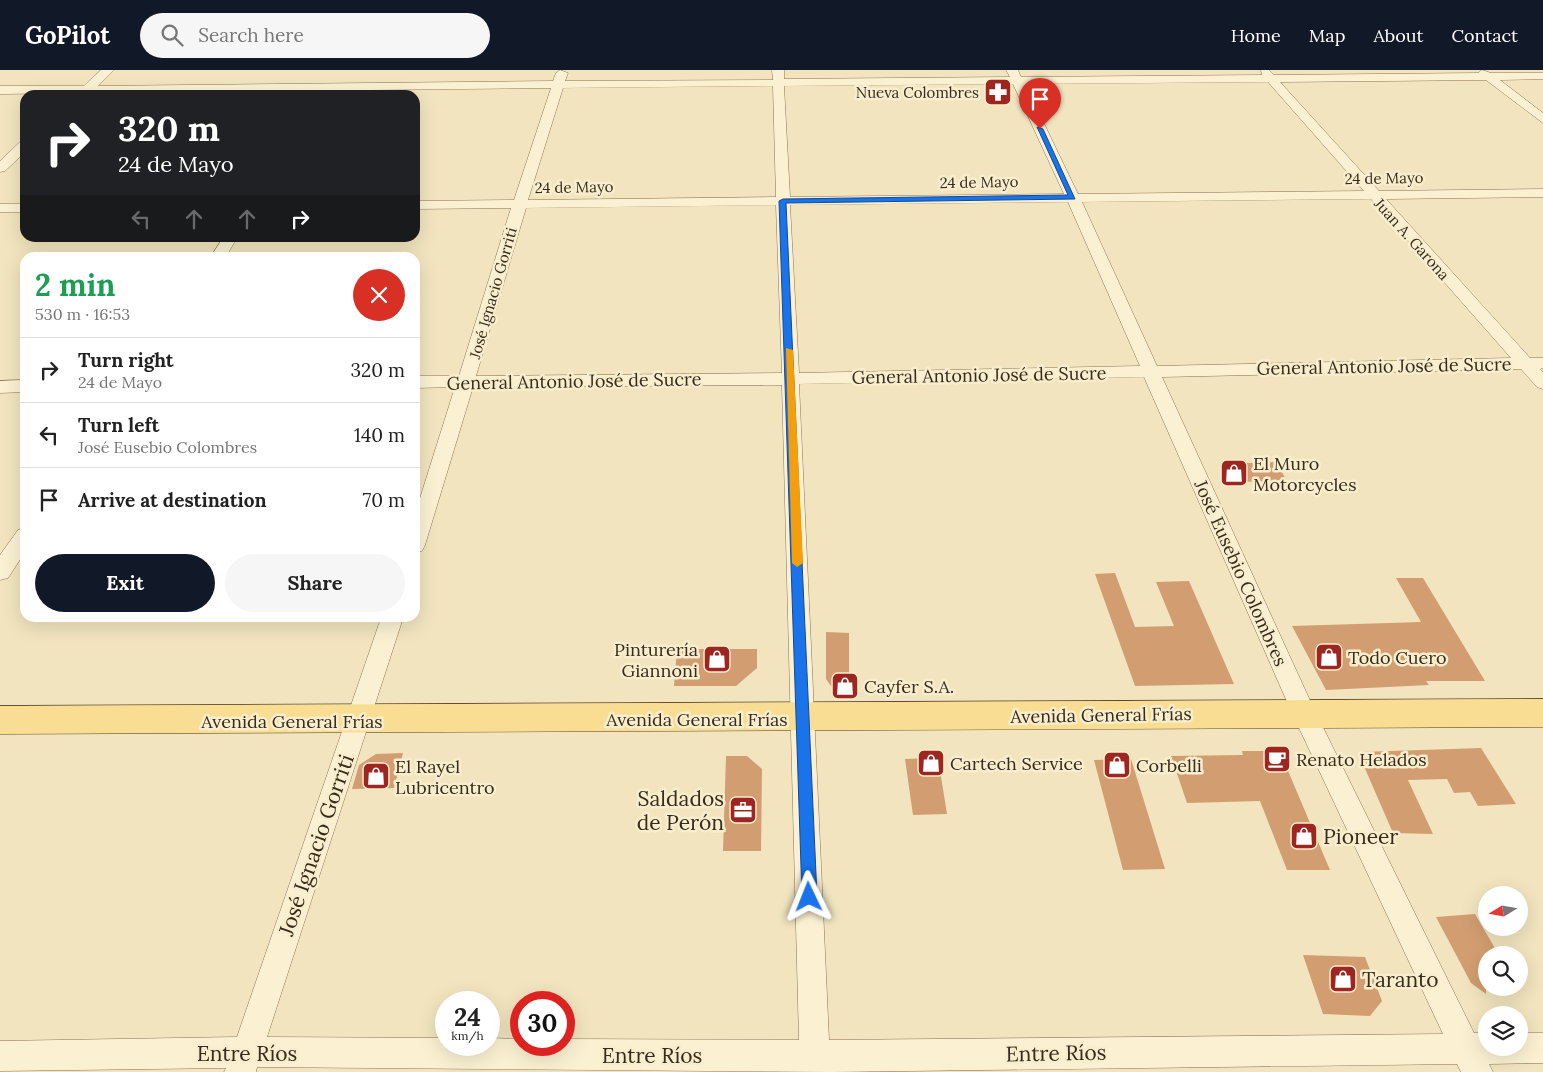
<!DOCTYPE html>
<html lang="en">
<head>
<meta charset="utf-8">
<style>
  body { margin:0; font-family:Lora,serif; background:#f6f6f6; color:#222; height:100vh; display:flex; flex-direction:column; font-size:19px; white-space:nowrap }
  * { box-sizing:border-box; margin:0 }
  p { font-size:16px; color:#767676 }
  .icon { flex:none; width:28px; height:28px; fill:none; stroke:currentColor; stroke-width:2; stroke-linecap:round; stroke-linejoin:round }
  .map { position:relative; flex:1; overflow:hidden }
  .details { position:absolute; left:20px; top:182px; width:400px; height:370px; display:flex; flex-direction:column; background:#fff; border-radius:15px; box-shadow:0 5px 20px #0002 }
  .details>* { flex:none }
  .guide { position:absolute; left:20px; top:20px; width:400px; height:152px; border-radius:15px; box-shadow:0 5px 20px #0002; background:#202124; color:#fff; overflow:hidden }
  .needle { width:32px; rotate:259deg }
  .tools { position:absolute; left:1478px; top:816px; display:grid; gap:10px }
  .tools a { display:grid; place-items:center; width:50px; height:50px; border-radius:50%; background:#fff; box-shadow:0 5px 20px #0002; font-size:25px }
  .speed { position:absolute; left:435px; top:921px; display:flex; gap:10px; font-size:25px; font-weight:700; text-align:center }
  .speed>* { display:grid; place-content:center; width:65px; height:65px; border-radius:50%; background:#fff; box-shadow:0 5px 20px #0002; line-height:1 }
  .speed small { font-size:12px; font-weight:400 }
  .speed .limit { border:8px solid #d22; background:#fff; color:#111 }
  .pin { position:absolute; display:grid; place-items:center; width:42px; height:42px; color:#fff; margin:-51px -21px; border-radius:50% 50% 50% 0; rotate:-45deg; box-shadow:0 0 5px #0007 }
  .pin .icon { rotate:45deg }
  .me { position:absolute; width:55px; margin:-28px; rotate:358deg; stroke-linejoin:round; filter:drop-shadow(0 0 4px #0008) }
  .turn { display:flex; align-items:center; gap:18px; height:105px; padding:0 15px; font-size:22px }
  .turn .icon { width:65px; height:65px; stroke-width:2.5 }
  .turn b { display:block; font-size:35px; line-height:42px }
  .lanes { display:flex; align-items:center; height:48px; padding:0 15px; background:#0003; justify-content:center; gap:25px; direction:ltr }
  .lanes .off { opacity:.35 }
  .round { display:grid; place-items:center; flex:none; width:52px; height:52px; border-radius:26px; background:#f6f6f6 }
  .summary { display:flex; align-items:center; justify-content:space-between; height:85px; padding:0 15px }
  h1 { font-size:30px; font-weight:700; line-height:38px; color:#1e9e55 }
  .primary-button { display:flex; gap:10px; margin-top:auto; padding:10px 15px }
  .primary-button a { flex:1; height:58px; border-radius:30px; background:#111827; color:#fff; font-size:20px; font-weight:700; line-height:58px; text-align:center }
  .primary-button a+a { background:#f6f6f6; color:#222 }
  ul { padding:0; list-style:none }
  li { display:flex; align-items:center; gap:15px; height:65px; padding:0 15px; border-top:1px solid #e0e0e0 }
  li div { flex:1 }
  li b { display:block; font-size:19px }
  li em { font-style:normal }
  header { display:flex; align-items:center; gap:30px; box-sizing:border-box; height:70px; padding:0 25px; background:#111827; color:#fff }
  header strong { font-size:24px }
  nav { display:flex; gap:28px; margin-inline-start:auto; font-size:18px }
  .search { width:350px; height:45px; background:#f6f6f6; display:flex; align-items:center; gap:12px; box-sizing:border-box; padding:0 18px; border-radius:28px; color:#767676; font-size:19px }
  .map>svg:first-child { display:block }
</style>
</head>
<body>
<header>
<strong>GoPilot</strong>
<div class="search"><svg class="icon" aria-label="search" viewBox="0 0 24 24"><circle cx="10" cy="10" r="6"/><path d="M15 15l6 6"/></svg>Search here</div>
<nav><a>Home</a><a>Map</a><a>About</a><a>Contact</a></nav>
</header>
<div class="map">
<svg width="1543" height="1002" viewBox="0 0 1543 1002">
  <rect width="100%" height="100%" fill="#f1e4be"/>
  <path fill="#d29e71" d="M1276,392L1287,411L1232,412L1222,394Z
    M1115,503L1135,557L1174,556L1156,512L1189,511L1234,614L1135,616L1095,504Z
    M1396,508H1423L1485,611H1426L1429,615L1326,620L1292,556L1421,552Z
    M826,562L849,563V620L833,619L826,609Z
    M677,579H757V598L736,616H674Z
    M1481,678L1516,734L1478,736L1470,722L1454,723L1447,709L1408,710L1433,764L1393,763L1363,694L1361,682Z
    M1242,681H1267L1283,689L1330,800H1287L1260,731L1187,733L1171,686L1243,685Z
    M403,683L394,718L352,719L359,695L376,684Z
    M726,686H747L762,699L761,781H723Z
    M938,688L947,744L913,745L905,689Z
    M1131,689L1165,799L1123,800L1094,690Z
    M1475,844L1499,885H1486V924L1471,913L1436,847Z
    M1303,885L1365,887L1382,931L1370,946L1323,944Z"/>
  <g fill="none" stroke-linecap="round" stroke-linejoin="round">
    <g stroke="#8b7456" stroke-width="1">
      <path id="minor" d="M101,0H114L98,16L553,11L556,3L560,0L568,3L565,11L773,10L772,0H784V9L1010,7L1006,0H1018L1021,7L1262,5L1261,0H1269L1274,5L1478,3L1482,0L1491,3H1543V9L1500,10L1543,43V53L1486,10L1280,12L1379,121L1543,119V127L1386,129L1530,288H1543V298L1540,299L1543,302V319L1537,317L1521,299L1162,307L1313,637L1474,963H1486V978H1519V963H1543V993L1489,994L1493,1002H1461L1457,994L831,1002L257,997L256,1002H224L226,998L0,1001V971L237,967L381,548H403L267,967L446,968V975H489V968L521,969V975H564V969L799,970L782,315L473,317L425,475L422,481L415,483V444L455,317L415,318V306H459L511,138L415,139V131L514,130L551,18L90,23L88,25H77V23L0,24V16H84ZM1268,12L1364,121L1078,124L1025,14ZM1013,14L1064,124L790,127L784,16ZM773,16L776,127L528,130L563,18ZM1371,129L1511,288L1157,296L1082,132ZM1068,132L1140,296L799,303L790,135ZM776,135L782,303L476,306L526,138ZM1144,307L1292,643L1443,964L829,970L799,314Z
        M25,71V82L5,101L0,102V91L20,72Z
        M0,134H25V142H0Z
        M223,168H237L225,188H210Z
        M25,310V322L0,323V311Z
        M25,458V482L8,508L0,510V485L18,460Z"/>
    </g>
    <g stroke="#58422a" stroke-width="1">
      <path id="major" d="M1543,629V657L0,664V636Z"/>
    </g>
    <use href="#minor" fill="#fbf1d2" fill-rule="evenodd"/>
    <use href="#major" fill="#f8dd92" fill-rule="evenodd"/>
  </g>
  <path fill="#1a73e8" stroke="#114b97" d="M1037,57L1043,59L1075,129L786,133L817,827L814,832L809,834L804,832L802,827L779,131L783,129L1068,125Z"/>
  <path fill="#f59e0b" d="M786,278L793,280L803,493L797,497L792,493Z"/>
  <defs>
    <g id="pharmacy-square" transform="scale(1.4375)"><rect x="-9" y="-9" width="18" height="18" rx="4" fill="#9e2621" stroke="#f8eece"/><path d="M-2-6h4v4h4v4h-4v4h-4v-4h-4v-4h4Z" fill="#fff"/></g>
    <g id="shop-square" transform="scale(1.4375)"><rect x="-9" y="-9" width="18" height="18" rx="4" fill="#9e2621" stroke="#f8eece"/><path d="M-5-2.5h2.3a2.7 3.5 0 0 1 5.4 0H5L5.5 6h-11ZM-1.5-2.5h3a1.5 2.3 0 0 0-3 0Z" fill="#fff"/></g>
    <g id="cafe-square" transform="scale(1.4375)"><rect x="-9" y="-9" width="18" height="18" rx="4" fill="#9e2621" stroke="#f8eece"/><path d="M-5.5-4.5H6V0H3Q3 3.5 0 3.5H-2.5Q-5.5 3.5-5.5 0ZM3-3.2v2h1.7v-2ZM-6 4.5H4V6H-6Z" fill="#fff"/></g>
    <g id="office-square" transform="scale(1.4375)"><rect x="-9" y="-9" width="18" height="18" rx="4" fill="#9e2621" stroke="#f8eece"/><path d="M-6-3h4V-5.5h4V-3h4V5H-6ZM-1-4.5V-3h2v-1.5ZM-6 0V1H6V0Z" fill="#fff"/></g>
  </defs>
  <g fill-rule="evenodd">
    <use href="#pharmacy-square" x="998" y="22"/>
    <use href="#shop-square" x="1234" y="403"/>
    <use href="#shop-square" x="1329" y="587"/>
    <use href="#shop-square" x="717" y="589"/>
    <use href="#shop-square" x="845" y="616"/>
    <use href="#cafe-square" x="1277" y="689"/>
    <use href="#shop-square" x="931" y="693"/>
    <use href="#shop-square" x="1117" y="695"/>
    <use href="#shop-square" x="376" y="706"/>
    <use href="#office-square" x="743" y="740"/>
    <use href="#shop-square" x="1304" y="766"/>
    <use href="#shop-square" x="1343" y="909"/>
  </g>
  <g text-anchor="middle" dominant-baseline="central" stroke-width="5" stroke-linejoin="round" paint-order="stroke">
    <g font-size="15" fill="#392b1b" stroke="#f8eece" text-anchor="end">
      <text x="979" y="22">Nueva Colombres</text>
    </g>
    <g font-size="15" fill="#392b1b" stroke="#f8eece">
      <text transform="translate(1384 108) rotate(-1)">24 de Mayo</text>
      <text transform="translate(979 112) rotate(-1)">24 de Mayo</text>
      <text transform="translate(574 117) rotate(-1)">24 de Mayo</text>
      <text transform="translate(1412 169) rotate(48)">Juan A. Garona</text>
      <text transform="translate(493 223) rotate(-74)">José Ignacio Gorriti</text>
    </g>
    <g font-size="18" fill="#392b1b" stroke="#f8eece">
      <text transform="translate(1384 296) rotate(-1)">General Antonio José de Sucre</text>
      <text transform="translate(979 305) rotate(-1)">General Antonio José de Sucre</text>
      <text transform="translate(574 311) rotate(-1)">General Antonio José de Sucre</text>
      <text transform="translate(1241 503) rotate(66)">José Eusebio Colombres</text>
      <text transform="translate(1101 645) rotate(-1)">Avenida General Frías</text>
      <text x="697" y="649">Avenida General Frías</text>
      <text x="292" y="651">Avenida General Frías</text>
    </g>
    <g font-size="18" fill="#392b1b" stroke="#f8eece" text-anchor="start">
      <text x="1253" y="393">El Muro<tspan x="1253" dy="21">Motorcycles</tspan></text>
      <text x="698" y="579" text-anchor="end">Pinturería<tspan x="698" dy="21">Giannoni</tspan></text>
      <text x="1348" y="587">Todo Cuero</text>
      <text x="864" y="616">Cayfer S.A.</text>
      <text x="1296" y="689">Renato Helados</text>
      <text x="950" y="693">Cartech Service</text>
      <text x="1136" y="695">Corbelli</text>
      <text x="395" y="696">El Rayel<tspan x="395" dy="21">Lubricentro</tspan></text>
    </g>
    <g font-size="21" fill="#392b1b" stroke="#f8eece" text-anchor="start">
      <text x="724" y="728" text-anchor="end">Saldados<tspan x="724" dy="24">de Perón</tspan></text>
      <text x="1323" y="766">Pioneer</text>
      <text x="1362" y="909">Taranto</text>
    </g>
    <g font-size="21" fill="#392b1b" stroke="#f8eece">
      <text transform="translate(316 775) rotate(-71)">José Ignacio Gorriti</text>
      <text x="247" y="983">Entre Ríos</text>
      <text transform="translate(1056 983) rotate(-1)">Entre Ríos</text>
      <text x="652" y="985">Entre Ríos</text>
    </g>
  </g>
</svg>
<div class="tools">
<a><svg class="needle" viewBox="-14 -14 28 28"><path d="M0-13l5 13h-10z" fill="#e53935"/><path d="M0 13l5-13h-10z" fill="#767676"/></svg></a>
<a><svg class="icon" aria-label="search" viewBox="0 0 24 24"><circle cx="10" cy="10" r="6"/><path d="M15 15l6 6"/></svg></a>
<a><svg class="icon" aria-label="layers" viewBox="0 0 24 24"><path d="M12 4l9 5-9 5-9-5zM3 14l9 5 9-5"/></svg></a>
</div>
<div class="speed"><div>24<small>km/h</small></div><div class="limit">30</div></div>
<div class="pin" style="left:1040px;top:59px;background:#d93025"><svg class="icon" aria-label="arrive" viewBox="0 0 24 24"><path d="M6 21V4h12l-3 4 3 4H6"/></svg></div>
<svg class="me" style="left:809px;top:827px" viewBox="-20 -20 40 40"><path d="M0-17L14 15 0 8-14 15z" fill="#1a73e8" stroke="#fff" stroke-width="4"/></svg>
<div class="guide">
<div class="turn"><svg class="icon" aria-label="right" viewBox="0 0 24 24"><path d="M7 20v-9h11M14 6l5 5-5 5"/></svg><div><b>320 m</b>24 de Mayo</div></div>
<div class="lanes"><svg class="icon off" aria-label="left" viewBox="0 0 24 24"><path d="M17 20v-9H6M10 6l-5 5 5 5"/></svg><svg class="icon off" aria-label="ahead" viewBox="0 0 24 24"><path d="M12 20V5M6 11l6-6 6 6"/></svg><svg class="icon off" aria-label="ahead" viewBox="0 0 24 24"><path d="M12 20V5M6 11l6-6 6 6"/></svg><svg class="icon" aria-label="right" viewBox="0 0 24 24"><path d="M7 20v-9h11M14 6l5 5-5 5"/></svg></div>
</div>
<section class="details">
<div class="summary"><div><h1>2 min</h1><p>530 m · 16:53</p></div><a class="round" style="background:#d93025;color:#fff"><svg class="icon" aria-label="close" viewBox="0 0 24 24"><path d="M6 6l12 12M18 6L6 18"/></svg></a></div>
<ul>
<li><svg class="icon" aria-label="right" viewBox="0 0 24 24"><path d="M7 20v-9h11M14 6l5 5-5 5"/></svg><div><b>Turn right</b><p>24 de Mayo</p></div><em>320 m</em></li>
<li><svg class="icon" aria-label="left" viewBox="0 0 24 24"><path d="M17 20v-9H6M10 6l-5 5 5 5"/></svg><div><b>Turn left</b><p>José Eusebio Colombres</p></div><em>140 m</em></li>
<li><svg class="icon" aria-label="arrive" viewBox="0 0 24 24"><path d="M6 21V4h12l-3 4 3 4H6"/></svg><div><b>Arrive at destination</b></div><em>70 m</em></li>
</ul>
<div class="primary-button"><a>Exit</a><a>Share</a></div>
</section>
</div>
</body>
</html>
